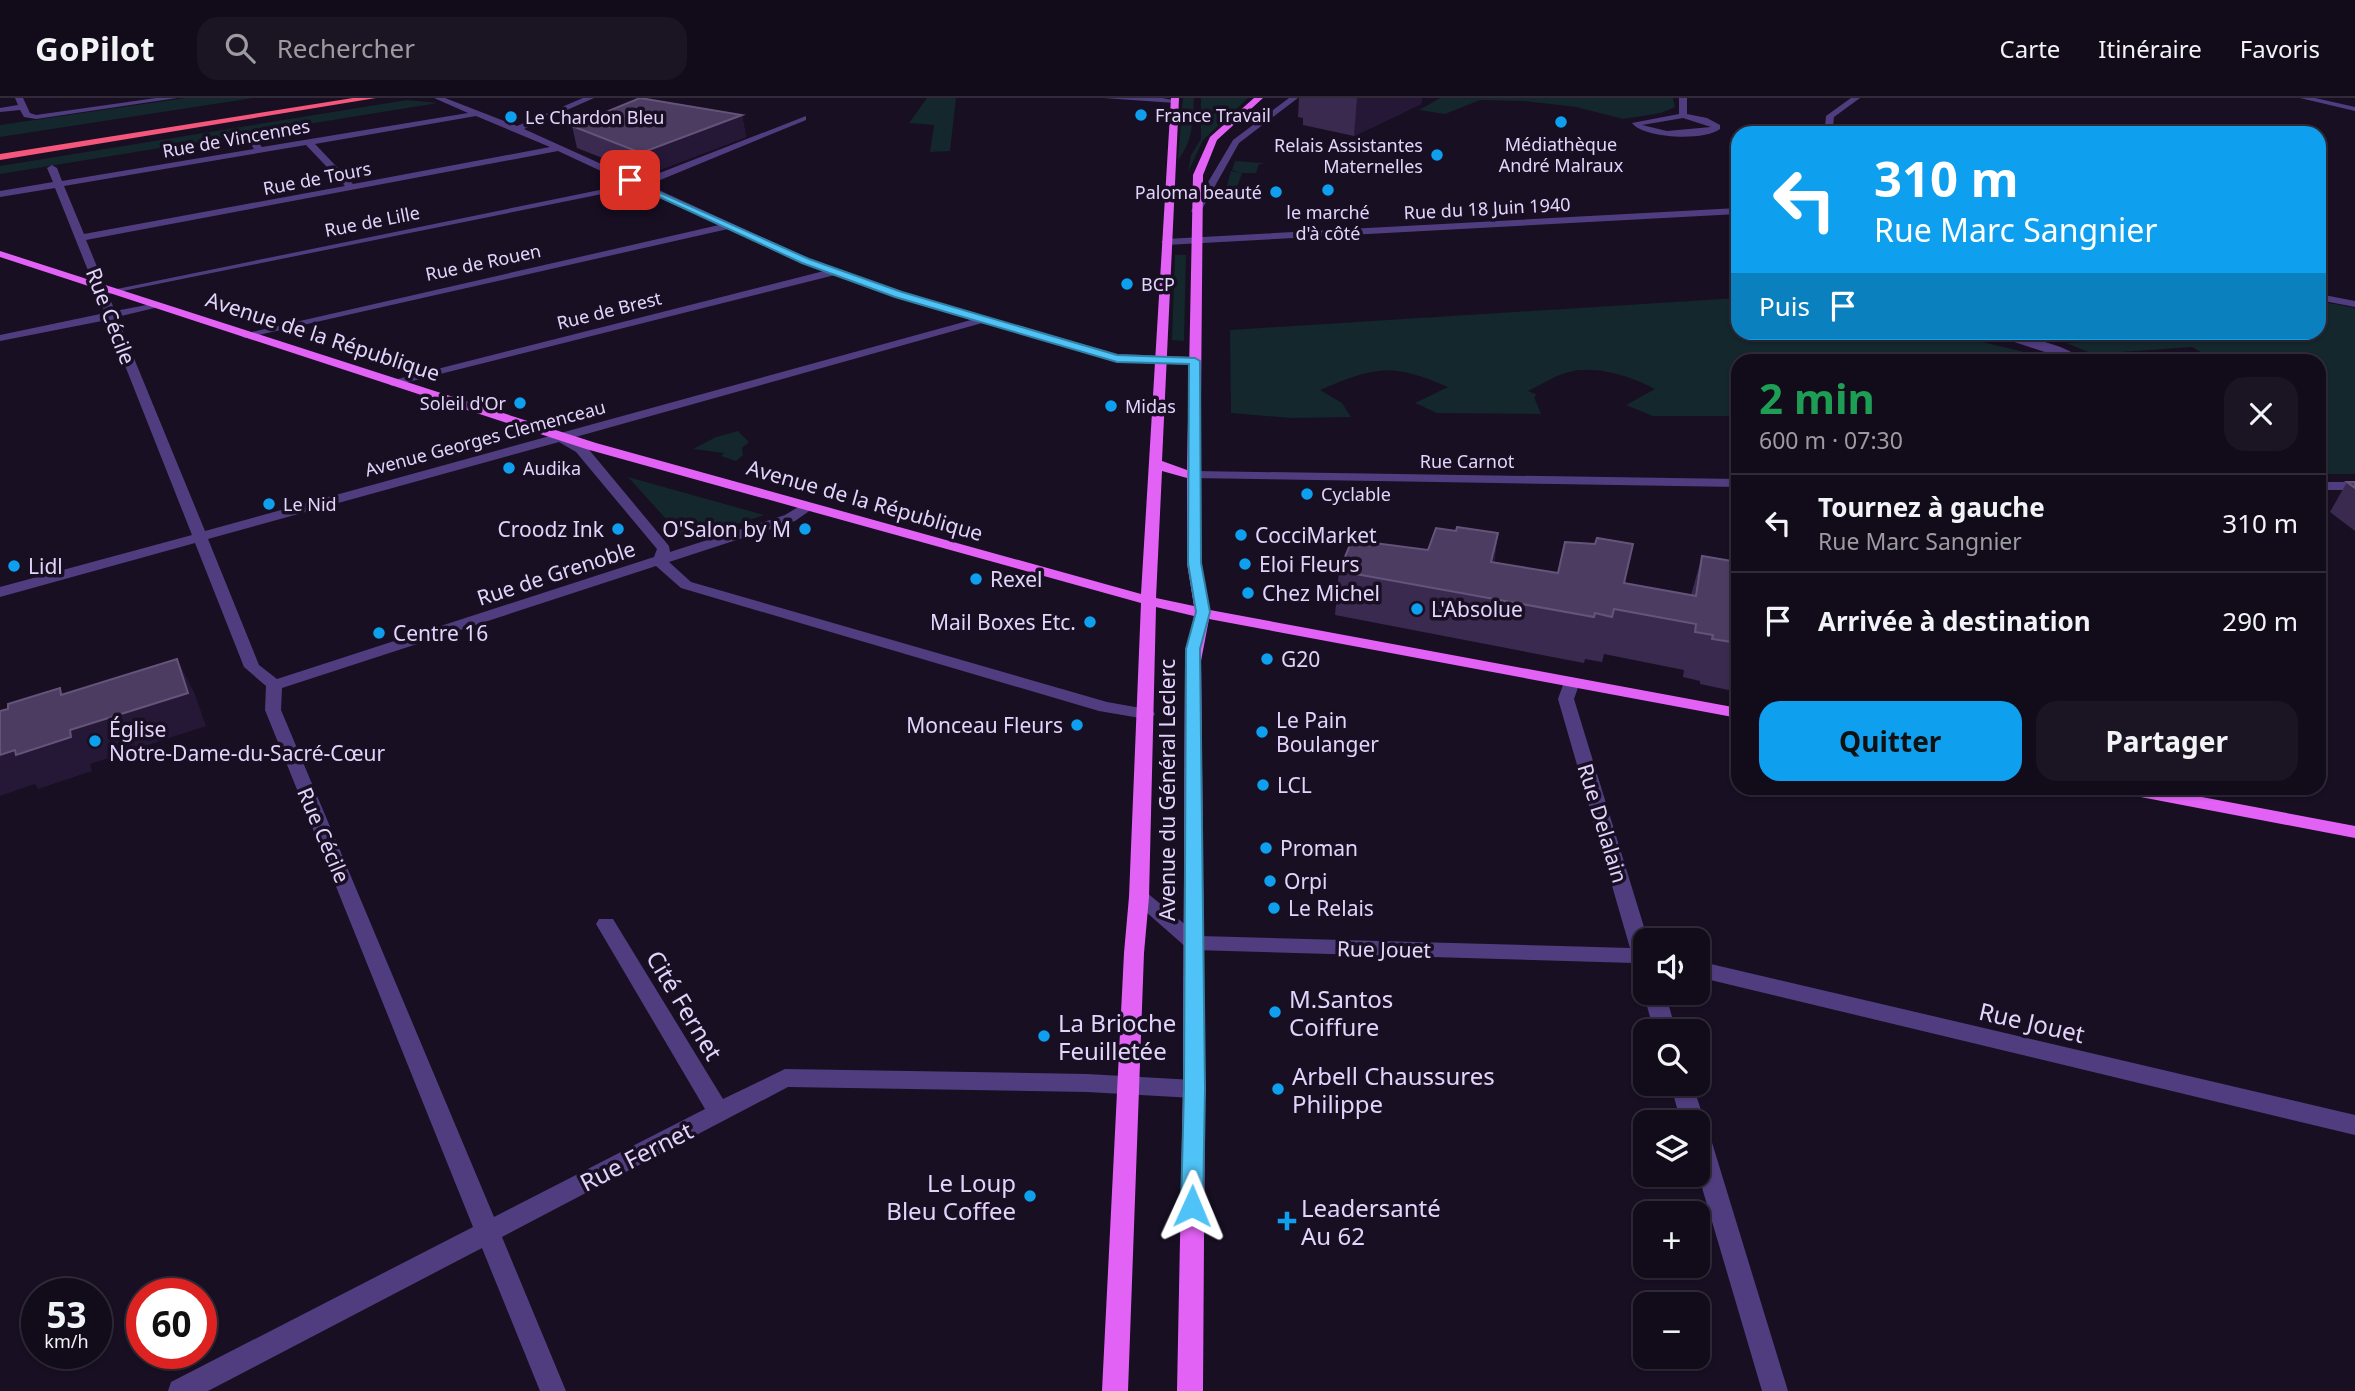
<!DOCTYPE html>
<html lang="fr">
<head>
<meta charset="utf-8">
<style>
  body { margin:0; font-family:"Noto Sans",sans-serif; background:#1b1423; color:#f1f3f6; height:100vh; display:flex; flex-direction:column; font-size:26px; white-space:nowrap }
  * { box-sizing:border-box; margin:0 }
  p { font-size:23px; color:#9c9ba2 }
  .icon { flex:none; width:38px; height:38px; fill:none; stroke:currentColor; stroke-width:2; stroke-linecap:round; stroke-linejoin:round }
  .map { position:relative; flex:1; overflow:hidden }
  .details { position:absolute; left:1731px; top:256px; width:595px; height:441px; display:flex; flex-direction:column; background:#120b1a; border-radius:21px; box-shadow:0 2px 5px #0004,0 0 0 2px #312b39 }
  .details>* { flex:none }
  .top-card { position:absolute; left:1731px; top:28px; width:595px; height:214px; border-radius:21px; box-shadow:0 2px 5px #0004,0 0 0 2px #312b39; background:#0ea0ee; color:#fff; overflow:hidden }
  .controls { position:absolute; left:1633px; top:830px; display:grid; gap:14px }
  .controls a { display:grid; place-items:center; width:77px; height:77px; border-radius:14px; background:#120b1a; box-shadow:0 2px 5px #0004,0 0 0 2px #312b39; font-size:35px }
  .speed { position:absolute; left:21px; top:1180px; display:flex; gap:14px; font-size:35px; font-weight:700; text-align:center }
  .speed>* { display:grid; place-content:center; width:91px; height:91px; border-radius:50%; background:#120b1a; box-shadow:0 2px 5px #0004,0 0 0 2px #312b39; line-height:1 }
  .speed small { font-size:18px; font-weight:400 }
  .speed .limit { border:10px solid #d22; background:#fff; color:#111 }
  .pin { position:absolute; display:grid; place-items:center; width:60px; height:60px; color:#fff; margin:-30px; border-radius:14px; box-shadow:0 4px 10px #0006 }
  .me { position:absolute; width:77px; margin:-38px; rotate:1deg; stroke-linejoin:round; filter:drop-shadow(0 0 5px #0008) }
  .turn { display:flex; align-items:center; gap:24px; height:147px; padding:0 28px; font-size:32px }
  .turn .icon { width:91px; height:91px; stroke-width:2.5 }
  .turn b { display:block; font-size:49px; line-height:60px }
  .then { display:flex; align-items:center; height:66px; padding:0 28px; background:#0003; gap:14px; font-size:26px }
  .round { display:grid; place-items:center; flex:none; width:74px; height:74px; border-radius:21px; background:#1b1423 }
  .summary { display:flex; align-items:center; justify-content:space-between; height:119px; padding:0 28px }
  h1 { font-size:42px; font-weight:700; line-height:52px; color:#1e9e55 }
  .primary-button { display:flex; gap:14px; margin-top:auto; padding:14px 28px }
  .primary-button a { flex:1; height:80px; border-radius:21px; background:#0ea0ee; color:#111; font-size:28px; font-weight:700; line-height:80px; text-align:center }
  .primary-button a+a { background:#1b1423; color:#f1f3f6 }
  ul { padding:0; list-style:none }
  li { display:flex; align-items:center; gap:21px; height:98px; padding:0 28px; border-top:2px solid #312b39 }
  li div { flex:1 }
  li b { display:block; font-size:26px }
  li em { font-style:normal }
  header { display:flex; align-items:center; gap:42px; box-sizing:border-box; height:98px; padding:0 35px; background:#120b1a; border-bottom:2px solid #312b39 }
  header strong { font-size:33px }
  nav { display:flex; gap:38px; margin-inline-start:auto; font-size:24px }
  .search { width:490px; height:63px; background:#1b1423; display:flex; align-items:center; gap:18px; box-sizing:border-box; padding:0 24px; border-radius:21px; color:#9c9ba2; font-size:26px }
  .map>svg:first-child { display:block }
</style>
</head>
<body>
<header>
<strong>GoPilot</strong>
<div class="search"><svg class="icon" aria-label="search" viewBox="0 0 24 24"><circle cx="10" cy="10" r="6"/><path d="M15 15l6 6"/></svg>Rechercher</div>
<nav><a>Carte</a><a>Itinéraire</a><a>Favoris</a></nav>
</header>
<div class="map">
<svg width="2355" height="1293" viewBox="0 0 2355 1293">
  <rect width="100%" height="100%" fill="#180f23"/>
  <path fill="#13272c" d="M185,0H253L0,39V27Z
    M927,0H956L950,53L930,54L934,27L909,25Z
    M1183,0H1194C1192,27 1194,40 1178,62Z
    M1201,0H1248L1203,42L1188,74L1191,57L1201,41Z
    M1440,0H1673L1675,9L1661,15L1623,21L1576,9L1523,3L1480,2L1445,16L1419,12Z
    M407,2L438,5L0,76V68Z
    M1235,63L1263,65V66H1259L1256,75H1242L1234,98L1224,97L1231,73L1241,75L1232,72Z
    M1175,157H1186L1184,243L1172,242Z
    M1738,200V234L1946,235L2044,259L2041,262H1738V318H1653L1626,307L1655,291C1637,281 1597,266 1569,274C1555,277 1541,287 1528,293L1537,297L1534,299L1541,316L1437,315L1415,305L1448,289C1395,266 1377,267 1320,292L1342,305L1351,319L1291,320L1231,315L1230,232Z
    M2319,203L2355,210V376H2319V262H2215L2192,249L2093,256L2066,245L2179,238L2181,234H2319Z
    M738,333L749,344L742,350L743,357L736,363L721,358L724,355L693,351L716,339Z
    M628,379L764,417L686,443Z"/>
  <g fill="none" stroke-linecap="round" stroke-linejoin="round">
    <path fill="#503d7f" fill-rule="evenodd" d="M15,0H23L30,15L36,17L156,0H177L36,21L24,19L20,12L0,14V10L18,7Z
      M434,0H445L517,28L583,0H594L524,31L639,83L806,18V22L648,87L810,161L902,195L1118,256L1195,259L1201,263L1195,267L1117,264L982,225L572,340L586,348L669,448L670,454L785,417L803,406H813L815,409L795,423L669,464L691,484L1107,604L1152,612L1155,616L1152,620L1146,621L1099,613L681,490L656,468L282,590L281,612L494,1119L705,1011L596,826L599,821H613L723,1001L785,971L1087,976L1194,982L1202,985L1205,991L1202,997L1194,1000L1087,994L788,989L502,1139L566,1293H540L482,1150L208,1293H168L171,1284L473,1129L265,612L266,588L244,569L195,445L0,499V489L192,437L107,222L0,243V237L105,215L55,90L0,99V93L53,84L47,70L52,67L57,70L62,83L254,51L243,35L247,32L262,49L468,15ZM476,18L550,49L353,86L315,46ZM306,47L345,88L84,136L64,88ZM558,53L629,86L107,193L86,142ZM637,89L719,127L239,237L245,240L728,131L824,173L386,284L392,288L835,177L894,199L971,222L205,433L117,219L163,208L157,205L115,213L108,196ZM559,344L576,354L657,451L654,459L277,581L259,567L208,441Z
      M1103,0H1162L1179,3L1175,5Z
      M1289,0H1298L1239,45L1201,113L1193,115L1191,113L1233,42Z
      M1679,0H1687V16L1707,20L1720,27V31C1705,43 1644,41 1632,25L1679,16ZM1683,20L1711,29L1667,33L1642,27Z
      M1851,0H1860L1834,19L1833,28L1839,35H1830L1825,29L1826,18Z
      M2300,0H2315L2355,9V13Z
      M1738,110V116L1166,147L1161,144L1166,141Z
      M2319,196L2355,203V209L2319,202Z
      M1984,234C2010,234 2064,245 2084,262H2069Z
      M1195,373L1738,381V389L1190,380V374Z
      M2319,384H2355V392H2319Z
      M1572,579L1580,584L1574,601L1648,842H1645V874L1638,871L1634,865L1194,852L1187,850L1129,799L1132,794H1146L1199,838L1630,850L1558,601L1564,584Z
      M1698,863L2355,1017V1037L1698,879Z
      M1645,891V894H1665L1676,933H1654L1643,894Z
      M1670,985H1692L1705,1024L1702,1030L1706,1031L1710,1038L1788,1293H1762L1698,1076V1024H1681Z"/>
    <path fill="#e362f6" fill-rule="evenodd" d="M1171,0H1179L1162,363L1187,372L1193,77L1210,39L1254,0H1263L1217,42L1203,77L1200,413L1201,465L1210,512L1738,610V620L1209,521L1201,563L1205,991L1203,1293H1177L1183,991L1185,563L1194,518L1156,509L1149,799L1144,855L1128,1293H1102L1124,855L1129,799L1141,505L586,351L0,159V153L596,345L1141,496ZM1162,373L1187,380V465L1194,508L1156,500Z
      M2116,690H2154L2355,728V740L2125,696Z"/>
    <path fill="#f5567b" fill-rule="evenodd" d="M353,0H376L0,62V56Z"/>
  </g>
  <path fill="#3b2a50" d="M1299,0H1422L1421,6L1354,38L1303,27V20L1298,19Z
    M742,17L746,39L646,77L577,50L572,28Z
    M2347,384H2355V433L2330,414Z
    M1456,433L1498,435L1494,465L1624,485L1691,497L1702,458L1738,464V594L1700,586V583L1683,579L1684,572L1604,556L1602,564L1585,561L1584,565L1335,517L1339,473L1428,452Z"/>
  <path fill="#251736" d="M1357,0H1422L1421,6L1354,38Z
    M742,17L746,39L646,77L641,55Z
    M1498,435L1491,479V464Z
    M177,561L194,594L206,628L90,666L92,673L38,691L35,686L0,698V657L61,597L60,590L80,623Z"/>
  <path fill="#4d3c62" stroke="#64547a" stroke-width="2" d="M640,0L742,17L641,55L572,28Z
    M2198,260L2201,262H2163Z
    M2347,384H2355V390Z
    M1457,429L1498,435L1491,464L1558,475L1565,444L1595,446L1597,440L1633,446L1624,485L1696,498L1702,458L1738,464V545L1712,541L1713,537L1695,534L1696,526L1614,511L1612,519L1595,515L1594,519L1339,473L1352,442L1428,452L1436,430L1456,433Z
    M177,561L188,595L70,632L71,639L16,657L15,652L0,657V613L8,611V606L60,590L61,597Z"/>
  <path fill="#4fc3f7" stroke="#337fa1" stroke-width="2" d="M627,80L809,161L902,194L1117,257L1195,260L1200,263L1201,465L1210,514L1200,551L1205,991L1203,1108L1199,1115L1192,1118L1184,1115L1181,1108L1184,991L1186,551L1196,514L1188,465L1189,266L1117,264L895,199L802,165L627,84Z"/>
  <g fill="#0ea0ee" stroke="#180f23" stroke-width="2.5">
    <circle cx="1141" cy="17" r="7"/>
    <circle cx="511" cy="19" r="7"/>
    <circle cx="1561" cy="24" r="7"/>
    <circle cx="1437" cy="57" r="7"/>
    <circle cx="1328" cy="92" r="7"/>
    <circle cx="1276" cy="94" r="7"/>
    <circle cx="1127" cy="186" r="7"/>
    <circle cx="520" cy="305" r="7"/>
    <circle cx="1111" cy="308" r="7"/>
    <circle cx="509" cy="370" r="7"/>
    <circle cx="1307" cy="396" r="7"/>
    <circle cx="269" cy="406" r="7"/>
    <circle cx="618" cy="431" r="7"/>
    <circle cx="805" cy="431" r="7"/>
    <circle cx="1241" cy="437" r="7"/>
    <circle cx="1245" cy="466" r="7"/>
    <circle cx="14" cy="468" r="7"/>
    <circle cx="976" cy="481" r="7"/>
    <circle cx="1248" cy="495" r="7"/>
    <circle cx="1417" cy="511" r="7"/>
    <circle cx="1090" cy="524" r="7"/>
    <circle cx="379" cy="535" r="7"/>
    <circle cx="1267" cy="561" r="7"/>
    <circle cx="1077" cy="627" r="7"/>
    <circle cx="1262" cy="634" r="7"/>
    <circle cx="95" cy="643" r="7"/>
    <circle cx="1263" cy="687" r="7"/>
    <circle cx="1266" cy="750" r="7"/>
    <circle cx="1270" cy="783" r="7"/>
    <circle cx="1274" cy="810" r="7"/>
    <circle cx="1275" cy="914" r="7"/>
    <circle cx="1044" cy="938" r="7"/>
    <circle cx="1278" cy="991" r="7"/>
    <circle cx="1030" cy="1098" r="7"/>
    <path d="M1283.5 1112.5h7v7h7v7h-7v7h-7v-7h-7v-7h7z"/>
  </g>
  <g text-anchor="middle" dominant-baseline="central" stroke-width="7" stroke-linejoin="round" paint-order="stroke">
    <g font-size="18" fill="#e3d4fc" stroke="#180f23" text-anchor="start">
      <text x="1155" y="17">France Travail</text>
      <text x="525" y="19">Le Chardon Bleu</text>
      <text x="1561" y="46" text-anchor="middle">Médiathèque<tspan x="1561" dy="21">André Malraux</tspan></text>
      <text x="1423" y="47" text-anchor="end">Relais Assistantes<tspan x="1423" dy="21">Maternelles</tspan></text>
      <text x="1262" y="94" text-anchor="end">Paloma beauté</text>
      <text x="1328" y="114" text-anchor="middle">le marché<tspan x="1328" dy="21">d'à côté</tspan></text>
      <text x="1141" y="186">BCP</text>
      <text x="506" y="305" text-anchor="end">Soleil d'Or</text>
      <text x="1125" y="308">Midas</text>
      <text x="523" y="370">Audika</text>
      <text x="1321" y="396">Cyclable</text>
      <text x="283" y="406">Le Nid</text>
    </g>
    <g font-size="18" fill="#e3d4fc" stroke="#180f23">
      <text transform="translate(236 40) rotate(-10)">Rue de Vincennes</text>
      <text transform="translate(317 80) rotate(-11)">Rue de Tours</text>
      <text transform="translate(1487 110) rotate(-3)">Rue du 18 Juin 1940</text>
      <text transform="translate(372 123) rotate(-11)">Rue de Lille</text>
      <text transform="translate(483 164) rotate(-12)">Rue de Rouen</text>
      <text transform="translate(609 212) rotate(-14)">Rue de Brest</text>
      <text transform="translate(485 340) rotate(-15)">Avenue Georges Clemenceau</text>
      <text x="1467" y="363">Rue Carnot</text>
    </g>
    <g font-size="21" fill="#e3d4fc" stroke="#180f23">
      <text transform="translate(111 218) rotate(69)">Rue Cécile</text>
      <text transform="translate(323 238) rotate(18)">Avenue de la République</text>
      <text transform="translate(865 402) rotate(16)">Avenue de la République</text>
      <text transform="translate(556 475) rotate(-18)">Rue de Grenoble</text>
      <text transform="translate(1167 692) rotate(-90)">Avenue du Général Leclerc</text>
      <text transform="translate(1603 725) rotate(73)">Rue Delalain</text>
      <text transform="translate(324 737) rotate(67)">Rue Cécile</text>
      <text transform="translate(1384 851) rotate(1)">Rue Jouet</text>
    </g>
    <g font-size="21" fill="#e3d4fc" stroke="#180f23" text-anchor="start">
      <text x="604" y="431" text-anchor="end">Croodz Ink</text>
      <text x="791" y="431" text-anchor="end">O'Salon by M</text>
      <text x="1255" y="437">CocciMarket</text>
      <text x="1259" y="466">Eloi Fleurs</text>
      <text x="28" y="468">Lidl</text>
      <text x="990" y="481">Rexel</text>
      <text x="1262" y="495">Chez Michel</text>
      <text x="1431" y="511">L'Absolue</text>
      <text x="1076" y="524" text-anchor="end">Mail Boxes Etc.</text>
      <text x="393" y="535">Centre 16</text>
      <text x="1281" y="561">G20</text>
      <text x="1276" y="622">Le Pain<tspan x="1276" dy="24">Boulanger</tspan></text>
      <text x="1063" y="627" text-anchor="end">Monceau Fleurs</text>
      <text x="109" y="631">Église<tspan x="109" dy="24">Notre-Dame-du-Sacré-Cœur</tspan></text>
      <text x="1277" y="687">LCL</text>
      <text x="1280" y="750">Proman</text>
      <text x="1284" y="783">Orpi</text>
      <text x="1288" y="810">Le Relais</text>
    </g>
    <g font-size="24" fill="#e3d4fc" stroke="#180f23" text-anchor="start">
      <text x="1289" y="900">M.Santos<tspan x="1289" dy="28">Coiffure</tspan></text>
      <text x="1058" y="924">La Brioche<tspan x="1058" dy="28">Feuilletée</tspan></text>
      <text x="1292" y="977">Arbell Chaussures<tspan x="1292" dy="28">Philippe</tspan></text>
      <text x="1016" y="1084" text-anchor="end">Le Loup<tspan x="1016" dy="28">Bleu Coffee</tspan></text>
      <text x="1301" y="1109">Leadersanté<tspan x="1301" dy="28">Au 62</tspan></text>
    </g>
    <g font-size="24" fill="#e3d4fc" stroke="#180f23">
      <text transform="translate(685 907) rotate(59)">Cité Fernet</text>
      <text transform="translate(2032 924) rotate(13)">Rue Jouet</text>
      <text transform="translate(636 1058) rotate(-27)">Rue Fernet</text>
    </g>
  </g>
</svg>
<div class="controls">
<a><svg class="icon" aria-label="sound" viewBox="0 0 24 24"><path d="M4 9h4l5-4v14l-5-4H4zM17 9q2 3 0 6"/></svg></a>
<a><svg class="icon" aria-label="search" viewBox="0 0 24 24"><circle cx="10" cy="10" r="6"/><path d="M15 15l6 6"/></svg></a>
<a><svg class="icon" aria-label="layers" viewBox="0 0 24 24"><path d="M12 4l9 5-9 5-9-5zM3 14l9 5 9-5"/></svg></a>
<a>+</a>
<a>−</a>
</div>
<div class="speed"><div>53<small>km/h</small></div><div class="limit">60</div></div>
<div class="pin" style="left:630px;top:82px;background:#d93025"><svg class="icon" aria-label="arrive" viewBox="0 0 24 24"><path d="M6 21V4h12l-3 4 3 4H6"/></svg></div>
<svg class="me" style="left:1192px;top:1108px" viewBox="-20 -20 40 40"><path d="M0-17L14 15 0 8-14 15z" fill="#4fc3f7" stroke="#fff" stroke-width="4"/></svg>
<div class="top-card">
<div class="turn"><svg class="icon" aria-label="left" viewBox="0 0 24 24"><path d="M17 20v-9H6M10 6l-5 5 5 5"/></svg><div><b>310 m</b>Rue Marc Sangnier</div></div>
<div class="then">Puis<svg class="icon" aria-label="arrive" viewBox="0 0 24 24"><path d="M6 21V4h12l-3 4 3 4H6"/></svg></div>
</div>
<section class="details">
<div class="summary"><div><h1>2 min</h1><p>600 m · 07:30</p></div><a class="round"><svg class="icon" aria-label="close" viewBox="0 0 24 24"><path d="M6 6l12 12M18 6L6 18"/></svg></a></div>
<ul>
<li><svg class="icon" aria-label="left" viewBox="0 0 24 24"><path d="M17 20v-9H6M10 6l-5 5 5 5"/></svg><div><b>Tournez à gauche</b><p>Rue Marc Sangnier</p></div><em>310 m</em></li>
<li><svg class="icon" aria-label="arrive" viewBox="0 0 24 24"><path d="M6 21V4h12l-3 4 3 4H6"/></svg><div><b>Arrivée à destination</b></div><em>290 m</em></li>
</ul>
<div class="primary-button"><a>Quitter</a><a>Partager</a></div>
</section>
</div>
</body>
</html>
